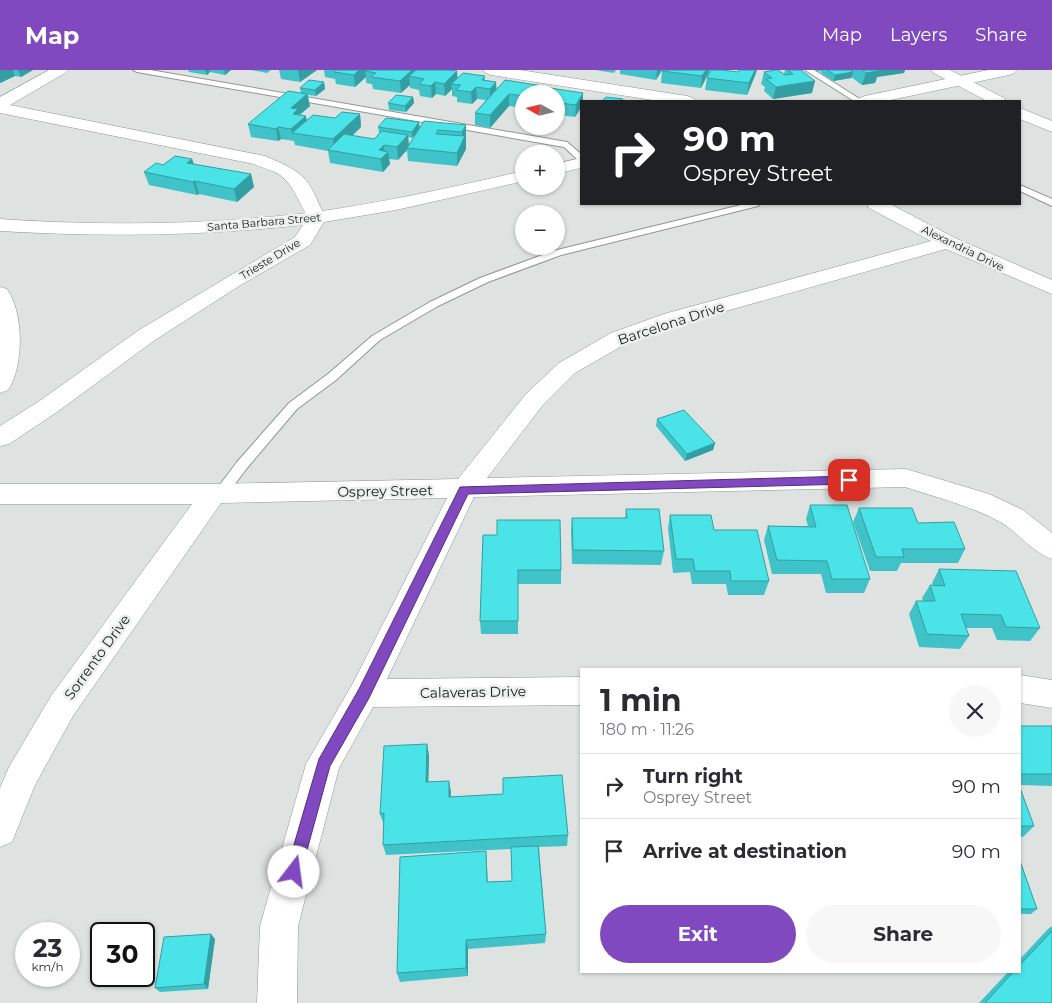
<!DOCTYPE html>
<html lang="en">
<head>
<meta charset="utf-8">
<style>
  body { margin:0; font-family:Montserrat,sans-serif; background:#f7f7f7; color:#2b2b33; height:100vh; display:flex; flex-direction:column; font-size:19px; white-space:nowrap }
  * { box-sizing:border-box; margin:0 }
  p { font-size:16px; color:#7c7c81 }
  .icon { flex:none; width:28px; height:28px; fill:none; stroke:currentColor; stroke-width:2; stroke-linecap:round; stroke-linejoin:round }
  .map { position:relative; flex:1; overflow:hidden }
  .side { position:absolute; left:580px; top:598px; width:441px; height:305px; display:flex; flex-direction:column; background:#fff; border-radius:0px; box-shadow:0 1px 4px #0004 }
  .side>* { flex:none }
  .hud { position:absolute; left:580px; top:30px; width:441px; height:105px; border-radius:0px; box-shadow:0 1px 4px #0004; background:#202124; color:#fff; overflow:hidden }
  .needle { width:32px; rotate:278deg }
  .fabs { position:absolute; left:515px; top:15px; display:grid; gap:10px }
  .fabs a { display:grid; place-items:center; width:50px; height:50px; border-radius:50%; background:#fff; box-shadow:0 1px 4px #0004; font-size:25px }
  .speed { position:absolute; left:15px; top:852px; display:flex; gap:10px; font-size:25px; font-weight:700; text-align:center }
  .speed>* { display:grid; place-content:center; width:65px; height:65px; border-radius:50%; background:#fff; box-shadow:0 1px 4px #0004; line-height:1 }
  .speed small { font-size:12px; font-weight:400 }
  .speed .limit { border:2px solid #111; border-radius:8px; background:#fff; color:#111 }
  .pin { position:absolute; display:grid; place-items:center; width:42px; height:42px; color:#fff; margin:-21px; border-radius:10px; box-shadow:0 2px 8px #0006 }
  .me { position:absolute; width:55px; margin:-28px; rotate:15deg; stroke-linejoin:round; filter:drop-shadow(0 0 4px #0008) }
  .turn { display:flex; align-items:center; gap:18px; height:105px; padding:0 20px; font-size:22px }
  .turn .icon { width:65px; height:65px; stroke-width:2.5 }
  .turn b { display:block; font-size:35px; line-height:42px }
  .round { display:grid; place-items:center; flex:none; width:52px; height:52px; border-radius:26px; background:#f7f7f7 }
  .head { display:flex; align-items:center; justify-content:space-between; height:85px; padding:0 20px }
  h1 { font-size:30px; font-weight:700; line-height:38px }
  .cta { display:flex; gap:10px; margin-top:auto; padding:10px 20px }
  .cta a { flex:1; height:58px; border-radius:30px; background:#8049c0; color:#fff; font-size:20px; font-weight:700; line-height:58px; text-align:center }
  .cta a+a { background:#f7f7f7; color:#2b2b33 }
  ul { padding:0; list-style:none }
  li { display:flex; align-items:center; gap:15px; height:65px; padding:0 20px; border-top:1px solid #e1e1e2 }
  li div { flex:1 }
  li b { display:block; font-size:19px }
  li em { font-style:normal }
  header { display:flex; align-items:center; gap:30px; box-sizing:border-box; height:70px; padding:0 25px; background:#8049c0; color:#fff }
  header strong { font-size:24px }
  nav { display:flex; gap:28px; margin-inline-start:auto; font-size:18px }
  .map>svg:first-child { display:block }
</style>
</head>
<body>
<header>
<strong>Map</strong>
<nav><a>Map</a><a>Layers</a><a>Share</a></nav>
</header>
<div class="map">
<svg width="1052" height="933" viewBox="0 0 1052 933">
  <rect width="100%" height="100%" fill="#dee3e1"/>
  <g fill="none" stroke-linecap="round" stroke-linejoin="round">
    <g stroke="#919594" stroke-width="2">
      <path id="service" d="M133,0H150L567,72L581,84V91L578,90L564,77L137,2Z
        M805,0H814L863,31H854Z
        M1020,115L1052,129V136L1020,121Z
        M745,134H760L758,136L561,185L488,212L438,236L380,270L336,310L297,339L247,398L225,427H215L213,424L237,392L289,333L328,304L372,266L430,232L480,208L553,181Z"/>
    </g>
    <g stroke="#919594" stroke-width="1">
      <path id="minor" d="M49,0H68L65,3L10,35L265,86C283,94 303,101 312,119C317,129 320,138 326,147L324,151L317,153L310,151C300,136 295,116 280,105C273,100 262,98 254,94L0,43V27Z
        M483,0H520L687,26L693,28L695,31H659L491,5L486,3Z
        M931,0H950L1004,28L1006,31H987L934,3Z
        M1020,38L1052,51V62L1020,49Z
        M867,134H890L955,168L1052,210V224L946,179L680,254L627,273L575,303L542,336L487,408L906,399L989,424L1023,440L1052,463V489C1032,482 1020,464 1002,453C972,436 938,428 905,417L474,427L387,609L581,607V635L373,637L339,698L298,856L297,933H257L260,856L306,694L353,613L447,428L221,433L73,646L35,715L12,772L0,777V718L9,697L51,626L192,434H0V414H213L458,409L526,324L559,293L611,263L664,244L931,171L869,138Z
        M1020,605L1052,610V638L1020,633Z"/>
    </g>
    <g stroke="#919594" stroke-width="1">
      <path id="tertiary" d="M988,0H1017L1014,3L1009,5L886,31H857L859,28L865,26Z
        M581,88V98L556,104V94Z
        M524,101V111L396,140L324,152L310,175L239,216L155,270L57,342L9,374L0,376V356L41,330L139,260L295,167L303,155C202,166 101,167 0,161V149C103,156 205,155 307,143C380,134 452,117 524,101Z
        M0,217L7,219C24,243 24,296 8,320L0,323Z"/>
    </g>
    <use href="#service" fill="#fff" fill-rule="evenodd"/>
    <use href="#minor" fill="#fff" fill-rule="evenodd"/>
    <use href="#tertiary" fill="#fff" fill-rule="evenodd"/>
  </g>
  <path fill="#3fc3c8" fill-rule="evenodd" d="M0,0H33L21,7L15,6L0,13Z
    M188,0H231L225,5L210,2L207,5L189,2Z
    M251,0H271L267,3Z
    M279,0H317L300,12L281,9Z
    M324,0H448L457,8L485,6V10L496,12V19L524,24V38L509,36L490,58L475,55V43L486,30L477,29L472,34L457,32V27L452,26V19L445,26L436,24L432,28L420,26L419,20L410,18V15L401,23L373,19L372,14L366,13V7L355,17L336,14L335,9L325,7Z
    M595,0H616L614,3Z
    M620,0H662L656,10L620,4Z
    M785,0H801L812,23L773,29L764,21L765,17L761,14L764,2L784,4Z
    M815,0H905L904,3L877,7L875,13L862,15L851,7V8L833,11L821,3V1L817,2Z
    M662,1L709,2L701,18L661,13Z
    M738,2L756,3L747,25L705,20L707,8Z
    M324,12L325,19L316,26L308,25L310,36L300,45L307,50L335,48L360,44L361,57L352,66L374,69L379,63L378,57H420L466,55V79L457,96L408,91L407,80L398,90L389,89L390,94L383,102L330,93L328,81L295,75L294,71L281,69L278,71L251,67L248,54L301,23L300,18ZM417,62L409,75L408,67L412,68Z
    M583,23L575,47L560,45L556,24Z
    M413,27L414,33L406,42L389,40L388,33Z
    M192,89L194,94L251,104L254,117L237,132L199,124L197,125L149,115L144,102L163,95Z
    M657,349L715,373L713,380L685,391L656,356Z
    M810,435L870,509L864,523H826L821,504H772L764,470L768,456H808L806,449Z
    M859,438L918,453L965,479L958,493H901L897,501H870L853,452Z
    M626,439L664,481L661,495L572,494L571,462L572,448H625Z
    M670,445L714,460L769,511L764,525H728L726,514H692L690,502L673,503L668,458Z
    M483,465L561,500V514H518V564H481L480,551Z
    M939,499L1040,558L1030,571L997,570L992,558H966L969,566L960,579L919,577L909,544L916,531H923L922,528L930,515H933L932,513Z
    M1020,656H1052V716L1020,715Z
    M581,662V707L580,674Z
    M427,674L429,686L428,712L451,722L450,727L568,765L567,776L539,777L546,864L545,873L468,879V906L400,912L397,903L486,781L488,812L512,811L511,779L386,785L383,775L384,755L380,744Z
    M1020,718L1034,756L1023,767H1020Z
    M1020,791L1037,839L1031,844H1020Z
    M1052,856V933H979L1009,901H1020V889L1048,859Z
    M215,869L208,919L160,922L155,918Z"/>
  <path fill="#339fa2" d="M0,0H13L15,6L0,13Z
    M18,0H33L21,7Z
    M205,0H209L210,2L207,5Z
    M224,0H231L225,5Z
    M298,0H317L300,12Z
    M359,0H374L365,1L366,7L355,17L354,5Z
    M412,0H419L409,6L410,15L401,23L400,11Z
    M657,0H662L656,10Z
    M706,0H710L701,18L702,6Z
    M755,0H757L756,3L747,25L749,13Z
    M872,0H905L904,3L877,7L875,13L862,15L866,3Z
    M457,1L458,13L451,14L452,19L445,26L444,14Z
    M853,2L851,8L833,11L835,5Z
    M815,11L812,23L773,29L776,17Z
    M324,12L325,19L316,26L315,20Z
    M435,12L436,24L432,28L431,16Z
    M496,12L497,24L490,31V19Z
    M543,16V24H537Z
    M476,17L477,29L472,34L471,22Z
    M583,23V31H581V38L575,47L576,35Z
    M307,24L310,36L299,45L306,46L308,58L292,63L294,71L291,59V38Z
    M509,24V36L490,58V45Z
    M413,27L414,33L406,42L405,36Z
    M560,33V45L556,51V39Z
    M360,44L361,57L335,82L333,69Z
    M419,52L420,59L412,68V62Z
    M466,55V79L457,96V83L462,72V62Z
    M278,57L281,69L278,71L276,59Z
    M408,65L409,78H407V80L398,90L397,77Z
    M384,75L385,85L388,82L390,94L383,102L379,80Z
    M192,89L196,102L187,93Z
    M251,104L254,117L237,132L234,119Z
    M195,111L199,124L197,125L193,112Z
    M715,373L713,380L685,391L687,384Z
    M427,674L429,686L428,723L426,712Z
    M449,711L451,722L450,738L449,727Z
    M211,864L215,869L208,919L204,914Z
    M466,870L468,879V906L466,898Z"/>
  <path fill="#49e3e8" stroke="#339fa2" d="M336,0H359L354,5L334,2Z
    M366,0H412L400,11L371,7L376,3L365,1Z
    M416,0H448L457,1L444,14L435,12L431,16L419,14L424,9L409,6Z
    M662,0H706L702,6L662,1Z
    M711,0H722L738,2L739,0H755L749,13L707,8Z
    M775,0H778L785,5L793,4L788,0H801L815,11L776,17L766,9L772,8L764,2Z
    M827,0H850L853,2L835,5Z
    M862,0H878V1L866,3Z
    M463,3L485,6L482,10L496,12L490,19L476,17L471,22L456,20L461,15L451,14Z
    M309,10L324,12L315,20L300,18Z
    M505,10L543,16L537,24H524V26L509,24L490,45L475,43Z
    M550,18L583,23L576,35L560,33L556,39V24H546Z
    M288,21L307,24L291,38L298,39L293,44L306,46L291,59L278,57L276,59L248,54Z
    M396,25L413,27L405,36L388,33Z
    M606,27L623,29L622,31H602Z
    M342,42L360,44L333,69L292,63L313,45L335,48Z
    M386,48L419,52L412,62L378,57Z
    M424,51L466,55L462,62L438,60L436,64L465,66L457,83L407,78Z
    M382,61L408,65L397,77L384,75L379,80L388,82L381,89L328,80L344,64L374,69Z
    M175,86L192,89L187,93L251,104L234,119L195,111L193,112L144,102L156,93L163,95Z
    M684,340L715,373L687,384L657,349Z
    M810,435H847L870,509H832L827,491L777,490L768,456L816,457Z
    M859,438H912L918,453L954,452L965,479H902L904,487H876Z
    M626,439H659L664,481L573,480L572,448H627Z
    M670,445H711L714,460H757L769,511H731L730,501H695L693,489H676Z
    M497,450H560L561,500H518V551H480L483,465H497Z
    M939,499L1016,501L1040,558L1006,557L1001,545L961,544L969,566L927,564L916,531H935L930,515L945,516Z
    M1020,656H1052V704H1020Z
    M427,674L426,712L449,711V727L503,724V708L562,705L568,765L383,775L384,743L380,744L384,676Z
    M1020,718L1034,756H1020Z
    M538,776L546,864L466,870V898L397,903L400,787L486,781L487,812L512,811L511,777Z
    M1020,791L1037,839H1020Z
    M1052,861V933H985L1014,901H1020V895Z
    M211,864L204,914L155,918L164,867Z"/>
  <path fill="#8049c0" stroke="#532f7d" d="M849,406L854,410L849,414L468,424L369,628L330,696L301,802L299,807L294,809L288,807L286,802L319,689L359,619L460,417Z"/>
  <g text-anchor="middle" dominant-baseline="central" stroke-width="5" stroke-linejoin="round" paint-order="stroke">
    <g font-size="11" fill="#1b1c1c" stroke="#ebf0ee">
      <text transform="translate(264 152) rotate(-5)">Santa Barbara Street</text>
      <text transform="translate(963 178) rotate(26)">Alexandria Drive</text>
      <text transform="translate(270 189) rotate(-31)">Trieste Drive</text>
    </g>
    <g font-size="14" fill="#1b1c1c" stroke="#ebf0ee">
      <text transform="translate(671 253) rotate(-18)">Barcelona Drive</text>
      <text transform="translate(385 421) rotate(-1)">Osprey Street</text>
      <text transform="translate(97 587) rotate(-54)">Sorrento Drive</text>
      <text transform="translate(473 622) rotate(-1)">Calaveras Drive</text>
    </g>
  </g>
</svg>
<div class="fabs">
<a><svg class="needle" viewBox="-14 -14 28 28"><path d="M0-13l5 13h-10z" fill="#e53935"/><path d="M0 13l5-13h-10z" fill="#7c7c81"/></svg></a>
<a>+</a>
<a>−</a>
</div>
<div class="speed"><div>23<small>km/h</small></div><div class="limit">30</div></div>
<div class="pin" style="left:849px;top:410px;background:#d93025"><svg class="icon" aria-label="arrive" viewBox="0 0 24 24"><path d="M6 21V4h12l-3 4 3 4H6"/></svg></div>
<svg class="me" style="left:294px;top:802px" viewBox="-20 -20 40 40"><circle r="19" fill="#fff"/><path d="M0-13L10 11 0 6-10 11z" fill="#8049c0"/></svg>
<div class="hud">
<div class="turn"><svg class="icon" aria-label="right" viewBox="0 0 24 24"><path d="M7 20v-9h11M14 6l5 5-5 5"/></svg><div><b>90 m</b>Osprey Street</div></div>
</div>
<section class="side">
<div class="head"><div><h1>1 min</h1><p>180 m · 11:26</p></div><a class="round"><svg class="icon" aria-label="close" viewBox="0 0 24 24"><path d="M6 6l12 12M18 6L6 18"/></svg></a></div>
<ul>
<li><svg class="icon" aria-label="right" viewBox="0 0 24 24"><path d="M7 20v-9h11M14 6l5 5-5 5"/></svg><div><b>Turn right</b><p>Osprey Street</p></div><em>90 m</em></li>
<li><svg class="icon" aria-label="arrive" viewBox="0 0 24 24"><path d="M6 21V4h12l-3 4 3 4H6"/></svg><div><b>Arrive at destination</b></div><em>90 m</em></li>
</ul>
<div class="cta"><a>Exit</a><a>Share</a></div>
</section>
</div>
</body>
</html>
